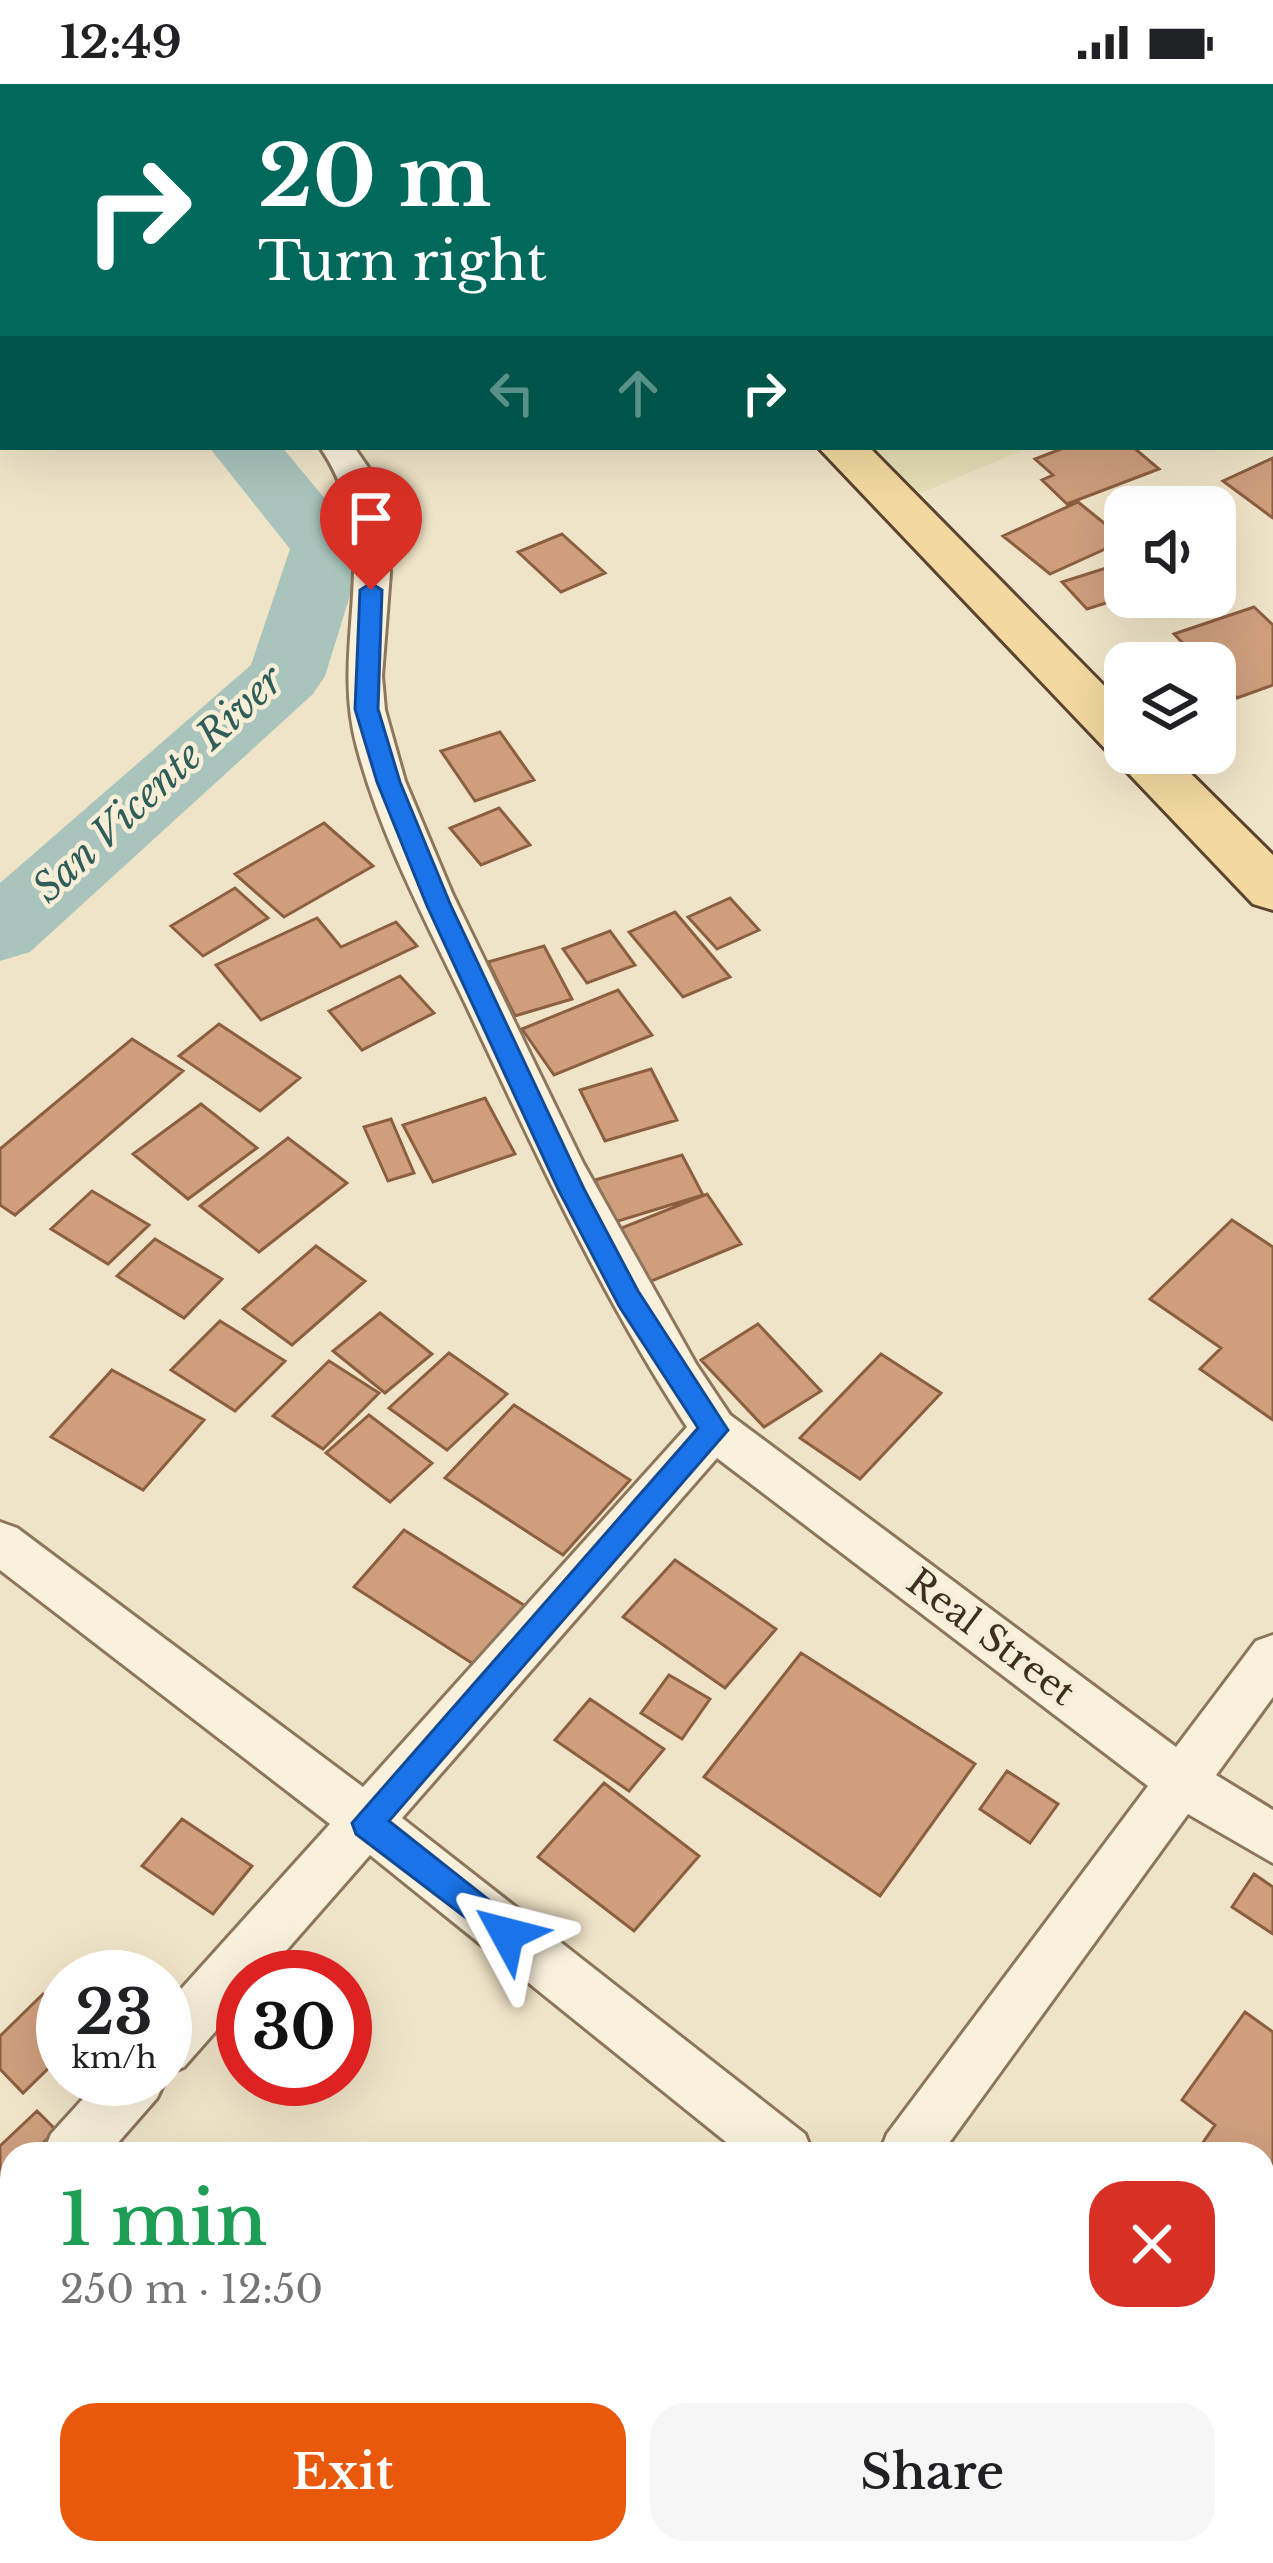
<!DOCTYPE html>
<html lang="en">
<head>
<meta charset="utf-8">
<style>
  body { margin:0; font-family:"Libre Baskerville",serif; background:#f6f6f6; color:#202124; height:100vh; display:flex; flex-direction:column; font-size:45px; white-space:nowrap }
  * { box-sizing:border-box; margin:0 }
  p { font-size:39px; color:#757577 }
  .icon { flex:none; width:66px; height:66px; fill:none; stroke:currentColor; stroke-width:2; stroke-linecap:round; stroke-linejoin:round }
  .map { position:relative; flex:1; overflow:hidden }
  .drawer { position:absolute; left:0px; top:2058px; width:1275px; height:423px; display:flex; flex-direction:column; background:#fff; border-radius:36px 36px 0 0; box-shadow:0 12px 48px #0002 }
  .drawer>* { flex:none }
  .hud { position:absolute; left:0px; top:0px; width:1275px; height:366px; box-shadow:0 12px 48px #0002; background:#00695c; color:#fff; overflow:hidden }
  .fabs { position:absolute; left:1104px; top:402px; display:grid; gap:24px }
  .fabs a { display:grid; place-items:center; width:132px; height:132px; border-radius:24px; background:#fff; box-shadow:0 12px 48px #0002; font-size:60px }
  .speed { position:absolute; left:36px; top:1866px; display:flex; gap:24px; font-size:60px; font-weight:700; text-align:center }
  .speed>* { display:grid; place-content:center; width:156px; height:156px; border-radius:50%; background:#fff; box-shadow:0 12px 48px #0002; line-height:1 }
  .speed small { font-size:30px; font-weight:400 }
  .speed .limit { border:18px solid #d22; background:#fff; color:#111 }
  .pin { position:absolute; display:grid; place-items:center; width:102px; height:102px; color:#fff; margin:-123px -51px; border-radius:50% 50% 50% 0; rotate:-45deg; box-shadow:0 0 12px #0007 }
  .pin .icon { rotate:45deg }
  .me { position:absolute; width:132px; margin:-66px; rotate:308deg; stroke-linejoin:round; filter:drop-shadow(0 0 9px #0008) }
  .turn { display:flex; align-items:center; gap:42px; height:252px; padding:0 60px; font-size:54px }
  .turn .icon { width:156px; height:156px; stroke-width:2.5 }
  .turn b { display:block; font-size:84px; line-height:102px }
  .lanes { display:flex; align-items:center; height:114px; padding:0 60px; background:#0003; justify-content:center; gap:60px; direction:ltr }
  .lanes .off { opacity:.35 }
  .round { display:grid; place-items:center; flex:none; width:126px; height:126px; border-radius:36px; background:#f6f6f6 }
  .headline { display:flex; align-items:center; justify-content:space-between; height:204px; padding:0 60px }
  h1 { font-size:72px; font-weight:600; line-height:90px; color:#1e9e55 }
  .button { display:flex; gap:24px; margin-top:auto; padding:24px 60px }
  .button a { flex:1; height:138px; border-radius:36px; background:#ea580c; color:#fff; font-size:48px; font-weight:600; line-height:138px; text-align:center }
  .button a+a { background:#f6f6f6; color:#202124 }
  .status { display:flex; justify-content:space-between; align-items:center; height:84px; padding:0 60px; background:#fff; direction:ltr }
  .status svg { height:33px; fill:currentColor }
  .map>svg:first-child { display:block }
</style>
</head>
<body>
<div class="status"><b>12:49</b><svg viewBox="0 0 49 12"><path d="M0 12V9h3v3zM5 12V6h3v6zM10 12V3h3v9zM15 12V0h3v12zM26 1h20v11H26zM47 4h2v5h-2z"/></svg></div>
<div class="map">
<svg width="1273" height="2479" viewBox="0 0 1273 2479">
  <rect width="100%" height="100%" fill="#f0e4c8"/>
  <path fill="#e6deb5" d="M537,0H1273V260L1272,3H528Z
    M842,363H1030L895,420Z"/>
  <path fill="#bfc49a" d="M0,0H427L431,3H3V256Z"/>
  <g fill="none" stroke-linecap="round" stroke-linejoin="round">
    <path fill="#a9c4bc" fill-rule="evenodd" d="M0,299L3,300V342L0,341Z
      M209,363H282L365,463L325,592L313,610L30,868L0,877V799L251,581L290,465Z"/>
  </g>
  <path fill="#cf9f7d" stroke="#8d5f41" stroke-width="3" d="M1066,363H1133L1159,385L1067,420L1042,396L1053,391L1035,375Z
    M1273,374V434L1223,397Z
    M1078,418L1125,456L1050,490L1003,452Z
    M562,450L605,489L561,508L518,468Z
    M1125,478V513L1087,525L1062,498Z
    M1254,523L1273,541V601L1237,614L1215,592V579H1202L1174,550Z
    M500,648L534,696L475,717L441,667Z
    M499,724L530,761L481,781L450,744Z
    M324,739L373,782L284,833L235,790Z
    M235,804L268,834L203,872L171,842Z
    M730,814L759,846L717,865L688,833Z
    M675,828L730,893L683,913L629,848Z
    M317,834L341,863L396,838L417,862L261,936L216,881Z
    M610,847L635,881L587,899L563,865Z
    M544,862L572,915L515,932L488,878Z
    M400,892L434,929L362,966L329,927Z
    M618,906L652,951L554,991L522,945Z
    M219,940L300,994L260,1027L179,972Z
    M132,955L183,987L15,1131L0,1121V1065Z
    M651,985L677,1036L605,1057L580,1006Z
    M485,1014L515,1070L433,1098L403,1041Z
    M201,1020L257,1064L188,1115L133,1070Z
    M391,1035L414,1089L388,1097L364,1043Z
    M288,1054L347,1099L259,1168L200,1122Z
    M682,1071L703,1111L615,1138L595,1096Z
    M92,1107L149,1141L108,1180L51,1145Z
    M707,1110L741,1160L642,1201L609,1149Z
    M1232,1136L1273,1163V1336L1200,1285L1221,1264L1150,1215Z
    M155,1155L222,1195L184,1234L117,1192Z
    M316,1162L365,1197L292,1261L243,1225Z
    M380,1229L432,1270L385,1309L333,1267Z
    M220,1237L285,1277L235,1327L171,1286Z
    M758,1240L821,1307L764,1343L701,1276Z
    M449,1269L507,1310L447,1366L389,1324Z
    M881,1270L941,1309L860,1395L800,1354Z
    M329,1277L379,1309L323,1365L273,1332Z
    M112,1286L204,1336L143,1406L51,1353Z
    M514,1321L630,1396L563,1471L445,1394Z
    M369,1331L432,1379L390,1418L326,1369Z
    M404,1446L527,1523L478,1583L354,1503Z
    M675,1476L776,1545L725,1604L623,1533Z
    M801,1569L975,1680L880,1812L704,1693Z
    M669,1591L710,1615L682,1655L641,1629Z
    M590,1615L664,1665L629,1707L555,1656Z
    M1007,1687L1058,1720L1030,1759L980,1725Z
    M604,1699L699,1772L634,1847L538,1773Z
    M182,1735L252,1782L213,1830L142,1782Z
    M1254,1790L1273,1803V1850L1232,1823Z
    M43,1910L63,1929V1970L23,2009L0,1985V1952Z
    M1245,1928L1273,1948V2089L1263,2104V2070H1195L1215,2041L1182,2016Z
    M37,2027L56,2046L32,2070H12V2089L0,2101V2062Z
    M319,2469H489L493,2472L488,2479H331Z
    M1073,2469H1105L1118,2479H1067Z"/>
  <g fill="none" stroke-linecap="round" stroke-linejoin="round">
    <g stroke="#8d765c" stroke-width="6">
      <path id="service" d="M3,76V85L0,86V77Z
        M0,188H3V198H0Z
        M0,242H3V251H0Z"/>
    </g>
    <g stroke="#8d765c" stroke-width="6">
      <path id="minor" d="M320,363H354L374,392L386,424L390,489L382,592L385,626L405,697L452,809L583,1079L696,1280L730,1331L1176,1663L1256,1557L1273,1551V1613L1216,1691L1273,1726V1779L1188,1730L941,2070H879L887,2050L1148,1702L717,1374L402,1734L805,2050L813,2070H741L370,1771L263,1893H243V1916L184,1983L165,1991V1923L330,1740L0,1486V1438L17,1444L363,1703L687,1343C600,1210 534,1066 467,923C427,839 381,754 357,663C328,555 388,462 320,363Z
        M165,1994L166,1995L157,2014L108,2070H43L51,2050L101,1995Z
        M12,2108V2174L0,2179V2112Z
        M1263,2432L1273,2436V2479H1239L1235,2469H1263Z
        M598,2469H662L658,2479H594Z"/>
    </g>
    <g stroke="#5b4430" stroke-width="6">
      <path id="primary" d="M456,0H499L501,3H458Z
        M818,363H869L1125,623V669H1170L1273,771V826L1253,820Z"/>
    </g>
    <use href="#service" fill="#faf1dc" fill-rule="evenodd"/>
    <use href="#minor" fill="#faf1dc" fill-rule="evenodd"/>
    <use href="#primary" fill="#f3d9a0" fill-rule="evenodd"/>
  </g>
  <path fill="#1a73e8" stroke="#114b97" stroke-width="3" d="M371,499L382,506L378,625L400,698L451,822L584,1105L638,1207L728,1346L389,1737L518,1839L523,1850L518,1861L507,1865L356,1750L352,1739L698,1344L619,1222L558,1105L427,822L377,698L355,625L360,506Z"/>
  <g text-anchor="middle" dominant-baseline="central" stroke-width="9" stroke-linejoin="round" paint-order="stroke">
    <g font-size="36" fill="#3d2e20" stroke="#f7eed8">
      <text transform="translate(991 1553) rotate(37)">Real Street</text>
    </g>
    <g font-size="39" font-style="italic" fill="#2f5d5a" stroke="#f7eed8">
      <text transform="translate(158 700) rotate(-43)">San Vicente River</text>
    </g>
  </g>
</svg>
<div class="fabs">
<a><svg class="icon" aria-label="sound" viewBox="0 0 24 24"><path d="M4 9h4l5-4v14l-5-4H4zM17 9q2 3 0 6"/></svg></a>
<a><svg class="icon" aria-label="layers" viewBox="0 0 24 24"><path d="M12 4l9 5-9 5-9-5zM3 14l9 5 9-5"/></svg></a>
</div>
<div class="speed"><div>23<small>km/h</small></div><div class="limit">30</div></div>
<div class="pin" style="left:371px;top:506px;background:#d93025"><svg class="icon" aria-label="arrive" viewBox="0 0 24 24"><path d="M6 21V4h12l-3 4 3 4H6"/></svg></div>
<svg class="me" style="left:507px;top:1850px" viewBox="-20 -20 40 40"><path d="M0-17L14 15 0 8-14 15z" fill="#1a73e8" stroke="#fff" stroke-width="4"/></svg>
<div class="hud">
<div class="turn"><svg class="icon" aria-label="right" viewBox="0 0 24 24"><path d="M7 20v-9h11M14 6l5 5-5 5"/></svg><div><b>20 m</b>Turn right</div></div>
<div class="lanes"><svg class="icon off" aria-label="left" viewBox="0 0 24 24"><path d="M17 20v-9H6M10 6l-5 5 5 5"/></svg><svg class="icon off" aria-label="ahead" viewBox="0 0 24 24"><path d="M12 20V5M6 11l6-6 6 6"/></svg><svg class="icon" aria-label="right" viewBox="0 0 24 24"><path d="M7 20v-9h11M14 6l5 5-5 5"/></svg></div>
</div>
<section class="drawer">
<div class="headline"><div><h1>1 min</h1><p>250 m · 12:50</p></div><a class="round" style="background:#d93025;color:#fff"><svg class="icon" aria-label="close" viewBox="0 0 24 24"><path d="M6 6l12 12M18 6L6 18"/></svg></a></div>
<div class="button"><a>Exit</a><a>Share</a></div>
</section>
</div>
</body>
</html>
